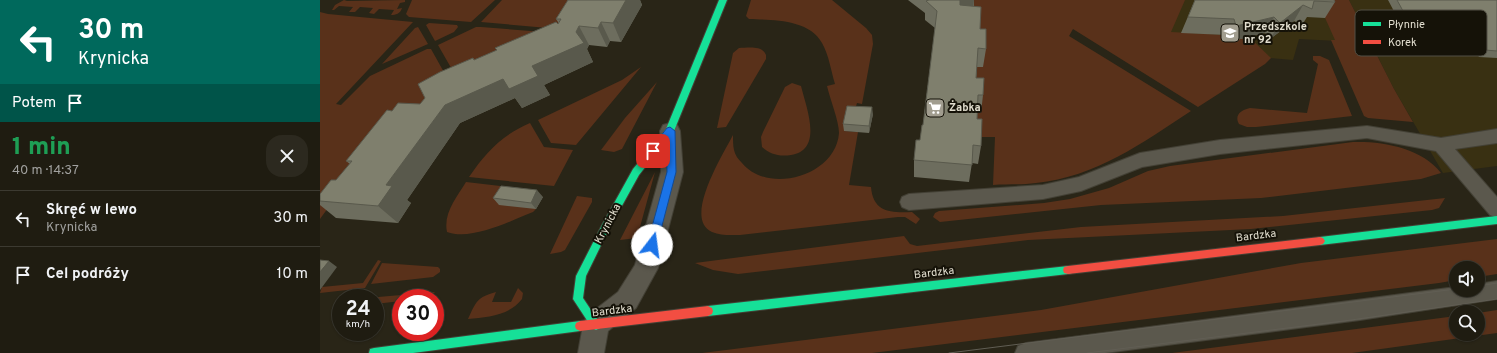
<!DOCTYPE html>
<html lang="pl">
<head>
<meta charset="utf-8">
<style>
  body { margin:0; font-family:Overpass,sans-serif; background:#2c291f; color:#f1f3f6; height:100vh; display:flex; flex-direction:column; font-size:15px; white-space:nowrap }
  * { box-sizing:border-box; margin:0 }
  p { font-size:13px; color:#a1a19f }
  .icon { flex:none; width:22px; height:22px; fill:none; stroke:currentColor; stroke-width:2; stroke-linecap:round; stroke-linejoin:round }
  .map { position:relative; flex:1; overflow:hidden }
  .side { display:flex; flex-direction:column; background:#1f1c11; width:320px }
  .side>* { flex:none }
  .top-card { background:#00695c; color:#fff; overflow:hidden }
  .controls { position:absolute; left:1129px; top:261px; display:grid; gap:8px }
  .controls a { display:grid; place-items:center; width:36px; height:36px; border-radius:50%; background:#1f1c11; box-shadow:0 1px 3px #0004,0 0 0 1px #3c3a31; font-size:20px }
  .speed { position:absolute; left:12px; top:289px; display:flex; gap:8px; font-size:20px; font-weight:700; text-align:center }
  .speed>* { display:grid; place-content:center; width:52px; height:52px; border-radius:50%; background:#1f1c11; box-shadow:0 1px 3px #0004,0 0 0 1px #3c3a31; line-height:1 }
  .speed small { font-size:10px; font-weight:400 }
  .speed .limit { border:6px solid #d22; background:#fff; color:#111 }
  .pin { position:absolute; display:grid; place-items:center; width:34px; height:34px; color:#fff; margin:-17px; border-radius:8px; box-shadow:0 2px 6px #0006 }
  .me { position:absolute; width:44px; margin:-22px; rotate:15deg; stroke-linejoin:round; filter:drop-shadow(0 0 3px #0008) }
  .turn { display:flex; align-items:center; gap:14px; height:84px; padding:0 12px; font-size:18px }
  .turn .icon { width:52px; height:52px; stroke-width:2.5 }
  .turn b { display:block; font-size:28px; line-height:34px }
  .then { display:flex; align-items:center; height:38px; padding:0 12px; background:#0003; gap:8px; font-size:15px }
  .round { display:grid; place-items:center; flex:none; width:42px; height:42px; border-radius:16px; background:#2c291f }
  .head { display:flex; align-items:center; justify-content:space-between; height:68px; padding:0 12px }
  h1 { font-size:24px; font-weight:800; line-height:30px; color:#1e9e55 }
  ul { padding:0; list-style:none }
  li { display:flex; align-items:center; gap:12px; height:56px; padding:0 12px; border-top:1px solid #3c3a31 }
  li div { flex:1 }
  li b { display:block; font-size:15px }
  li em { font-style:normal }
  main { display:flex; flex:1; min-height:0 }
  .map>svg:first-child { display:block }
</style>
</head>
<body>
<main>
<section class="side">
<div class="top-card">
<div class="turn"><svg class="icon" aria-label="left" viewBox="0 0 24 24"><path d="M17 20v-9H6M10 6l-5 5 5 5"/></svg><div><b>30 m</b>Krynicka</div></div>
<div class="then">Potem<svg class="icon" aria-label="arrive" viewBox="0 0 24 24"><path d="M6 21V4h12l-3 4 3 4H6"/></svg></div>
</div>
<div class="head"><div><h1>1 min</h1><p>40 m · 14:37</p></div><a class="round"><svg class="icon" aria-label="close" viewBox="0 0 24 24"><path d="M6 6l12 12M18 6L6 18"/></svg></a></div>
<ul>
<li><svg class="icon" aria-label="left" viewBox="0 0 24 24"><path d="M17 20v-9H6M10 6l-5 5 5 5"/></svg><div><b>Skręć w lewo</b><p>Krynicka</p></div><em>30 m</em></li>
<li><svg class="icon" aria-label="arrive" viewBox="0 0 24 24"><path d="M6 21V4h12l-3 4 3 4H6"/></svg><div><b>Cel podróży</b></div><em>10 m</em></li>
</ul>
</section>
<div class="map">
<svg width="1177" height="353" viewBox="0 0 1177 353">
  <rect width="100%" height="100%" fill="#292517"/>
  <path fill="#393012" d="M760,0H1025L1018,41L979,39L973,60L814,47Z
    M1029,0H1177V166L1123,173L1074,89Z"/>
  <path fill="#59311a" d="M24,0L27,1L85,0V2L80,3L77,9L82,8C80,14 76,15 71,15L74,10L59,9L54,14L49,13L53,8L40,7L35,12H29L33,7L19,6L14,10H12L15,5Z
    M92,0H175L151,22L89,17L86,14Z
    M182,0H270L239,29L161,22Z
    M431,0H512L546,28L552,35L553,44L542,104L537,103L534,113L524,131L538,132L529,185L551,187C553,212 570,213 592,212L600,219L596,224L585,217H578L420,235C411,235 401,236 392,232C362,219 404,153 413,135C413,140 413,146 414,150C415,155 418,159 422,163C448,195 516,176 519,133C519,121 510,99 507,86L515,84C511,71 509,55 502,43C489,19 452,20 429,19L426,16Z
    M639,0H865L851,32L906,35L908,41L906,42L929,37L951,58L945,64L878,107L753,29L749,36L871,111C822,143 776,177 716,183C702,185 687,184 673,185L675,137H654V96L656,67H663Z
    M997,0H1029L1074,89L1093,122L1048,118L1044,116L1011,40H1015Z
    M0,12L8,14L93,22L16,104L21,105L50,76L107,49H111L130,83C91,132 36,168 0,219Z
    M109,23L137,25L138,27L134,32L115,41L106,25Z
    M98,27L108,44L62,64L95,28Z
    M156,27H161L237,33L138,80L118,45Z
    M419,48C428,48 442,45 446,55V59L406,127L397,128L413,53Z
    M993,56H1000L1009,60L1032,116L936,127H927L919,124C914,115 921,110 930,108L987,113L998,64L993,60Z
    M321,67L256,145L231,143L218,120L302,80Z
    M337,82L302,149L294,152L281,150L305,118Z
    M472,83L481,86C486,107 504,150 471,155C459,157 450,154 442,147L441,137L443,132L465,87Z
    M210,123L224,147L253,150L234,186L149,177C166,152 182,135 210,123Z
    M1033,142C1063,141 1102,148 1121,173L1101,179L941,198L781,205L620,222L613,217L615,213L619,211L724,203L750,199L789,188L828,171L850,166Z
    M335,172L317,238L300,240Z
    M146,182L189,187L216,209L213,212C190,221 152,241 127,232C123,213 137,197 146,182Z
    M257,196L272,198V202L245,250L241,252L230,254Z
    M1125,198L1119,208L1112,210L931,229L708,240L418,274L393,270L375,263L584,236L590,244L597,246L761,227L963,216Z
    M1177,239V274L1158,277V268H1136V280L1119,283L552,353H382L721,310L981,263Z
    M58,260L61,261L45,288L0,293L2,287L43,283Z
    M62,263L118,267L120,269V272L113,277L51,284Z
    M198,288L203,293L202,299C189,316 167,317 148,319C156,302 157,297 176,292L172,302H191Z
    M115,292L112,295L103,298H81V301L55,304V298H47Z
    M1177,310V333L1032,353H852L1136,316V334H1158V313Z"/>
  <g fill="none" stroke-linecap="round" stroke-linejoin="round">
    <g stroke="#434035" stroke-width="2">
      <path id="lane" d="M1047,126L1121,138L1177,129V143L1135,149L1177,197V218L1170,215L1116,151L1047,138L900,154L822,167L761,191L723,199L589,210L582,207L580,202L582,197L589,194L723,185L759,177L820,153L900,140Z
        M1177,281V299L1040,320L785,353H695L698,346L706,343L1136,287V290H1158V284Z"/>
    </g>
    <g stroke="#434035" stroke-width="2">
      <path id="street" d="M350,123L357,125L360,131L363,172L338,268L316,308L288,331L284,353H258L263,325L267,316L298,292L315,265L341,172L340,131L343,125Z"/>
    </g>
    <g stroke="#434035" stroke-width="2">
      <path id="fast" d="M399,0H407L354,131L319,175L288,231L266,276L263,298L281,325L280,328L276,330L272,328L253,299L256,276L282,225L313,169L346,129Z
        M1177,216V224L1000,245L997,244L995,241L997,238L1000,237Z
        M748,266L752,267L753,270L752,273L748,274L388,316L384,314L383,311L384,308L388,306Z
        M260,321L264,323L265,326L264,329L260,331L93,353H49L50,349L54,348Z"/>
    </g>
    <g stroke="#434035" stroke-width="2">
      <path id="jam" d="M1000,237L1003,238L1005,241L1003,244L1000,245L748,274L744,273L743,270L744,267L748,266Z
        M388,306L392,308L393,311L392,314L388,316L260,331L256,329L255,326L256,323L260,321Z"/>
    </g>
    <use href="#lane" fill="#5b584d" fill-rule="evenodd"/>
    <use href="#street" fill="#5b584d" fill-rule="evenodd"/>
    <use href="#fast" fill="#16e098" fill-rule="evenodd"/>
    <use href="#jam" fill="#f24e42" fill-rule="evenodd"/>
    <path stroke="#615e54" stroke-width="1" d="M1158,286L1177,283
      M629,353L1136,289
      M767,353L1031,320L1177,299"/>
  </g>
  <path fill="#6d6d5e" d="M248,0H320L322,5L301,42L290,41L287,47L269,45L267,49L273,62L224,85L230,95L202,108L195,98L140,123L87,200L91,203L78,223L16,218L0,205V194L16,180L30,164L26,161L72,111L100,104L154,60L238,24V22L236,19Z
    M588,0H654V6L666,49L663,67H657L656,78L663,95L661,113H657V119L661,146L658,164L652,163L649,182L594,177V160L600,140L603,125L615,28L605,20V13Z
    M875,0H1014L1015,2L1005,18L987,17L982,25L974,21L950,39L945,33L908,42L906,35L861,33Z
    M1068,0H1177V58L1159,57L1155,51L1093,47Z
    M553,114L549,133L524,131L523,124Z
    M223,197L216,209L179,205L173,198Z"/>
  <path fill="#59594c" d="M306,0H320L322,5L301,42L293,23Z
    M640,0H654L653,10L640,5Z
    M983,5L974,21L950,39L960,23Z
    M954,17L945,33L908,42L916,26Z
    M281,22L290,41L287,47L278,28Z
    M259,26L269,45L267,49L273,62L224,85L230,95L202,108L195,98L140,123L87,200L91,203L78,223L58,206L66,185L125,105L212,66L256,32Z
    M552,107L553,114L549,133V126Z
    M217,190L223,197L216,209L211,203Z
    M9,261L17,267L0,290V272Z"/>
  <path fill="#7f7f6d" stroke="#59594c" d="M248,0H306L293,23L281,22L278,28L259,26L256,32L264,43L212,66L218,76L189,89L183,79L125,105L66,185L72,186L58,206L0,201V194L11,180H16L32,161H26L67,110L72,111L78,103L100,104L105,98L98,84L120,72L153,58L154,60L177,50L175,48L236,22L238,24L241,19H236Z
    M609,0H640V5L661,7L660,29H666V49L658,48L656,78H664L663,95H658L657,119H662L661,146L653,145L652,165L594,160L596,140H600L602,125H603L617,11L606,1Z
    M875,0H1014L1015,2L994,1L992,9L983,5L960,23L954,17L916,26L914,19L868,17Z
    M1077,0H1177V51L1165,50L1162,44L1099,40Z
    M527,106L552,107L549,126L523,124Z
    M181,186L217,190L211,203L173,198Z
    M0,260L9,261L0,272Z"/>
  <path fill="#1a73e8" stroke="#114b97" d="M350,127L355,131L356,172L337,245L332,250L327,245L347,172L346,141L336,154H330L329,151L347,128Z"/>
  <defs>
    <g id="school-square" transform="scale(1)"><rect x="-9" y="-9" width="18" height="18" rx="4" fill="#a19d8f" stroke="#151208"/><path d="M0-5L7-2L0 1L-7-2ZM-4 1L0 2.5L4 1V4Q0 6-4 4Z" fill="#fff"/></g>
    <g id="supermarket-square" transform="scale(1)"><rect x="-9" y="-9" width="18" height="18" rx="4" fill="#a19d8f" stroke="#151208"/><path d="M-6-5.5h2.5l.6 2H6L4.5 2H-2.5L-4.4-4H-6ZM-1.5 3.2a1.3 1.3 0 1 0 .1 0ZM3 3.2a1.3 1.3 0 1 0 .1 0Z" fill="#fff"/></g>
  </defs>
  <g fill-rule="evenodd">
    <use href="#school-square" x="910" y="33"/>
    <use href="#supermarket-square" x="615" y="108"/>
  </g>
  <g text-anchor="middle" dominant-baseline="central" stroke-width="4" stroke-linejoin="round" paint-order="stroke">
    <g font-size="11" font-weight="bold" fill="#e2decf" stroke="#151208" text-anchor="start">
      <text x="924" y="27">Przedszkole<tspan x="924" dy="13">nr 92</tspan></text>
      <text x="629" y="108">Żabka</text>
    </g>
    <g font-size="11" fill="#e2decf" stroke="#151208">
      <text transform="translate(288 224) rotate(-62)">Krynicka</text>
      <text transform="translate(936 236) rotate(-7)">Bardzka</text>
      <text transform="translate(614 273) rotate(-7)">Bardzka</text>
      <text transform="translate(292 311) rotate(-7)">Bardzka</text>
    </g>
  </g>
  <rect x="1035" y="10" width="132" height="46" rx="6" fill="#151208" stroke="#524f44" stroke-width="1"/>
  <rect x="1043" y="22" width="18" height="4" fill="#16e098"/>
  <rect x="1043" y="40" width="18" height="4" fill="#f24e42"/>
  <g font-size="11" fill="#e2decf">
    <text x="1068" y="28">Płynnie</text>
    <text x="1068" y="46">Korek</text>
  </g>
</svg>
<div class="controls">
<a><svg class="icon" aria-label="sound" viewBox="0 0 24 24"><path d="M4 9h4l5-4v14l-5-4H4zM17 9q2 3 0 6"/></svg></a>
<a><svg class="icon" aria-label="search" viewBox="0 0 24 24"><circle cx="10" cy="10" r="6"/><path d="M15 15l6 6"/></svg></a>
</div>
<div class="speed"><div>24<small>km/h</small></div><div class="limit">30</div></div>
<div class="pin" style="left:333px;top:151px;background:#d93025"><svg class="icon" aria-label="arrive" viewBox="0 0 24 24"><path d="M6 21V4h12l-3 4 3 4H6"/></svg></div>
<svg class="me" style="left:332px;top:245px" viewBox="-20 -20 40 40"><circle r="19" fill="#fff"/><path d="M0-13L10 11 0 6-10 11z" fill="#1a73e8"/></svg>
</div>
</main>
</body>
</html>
